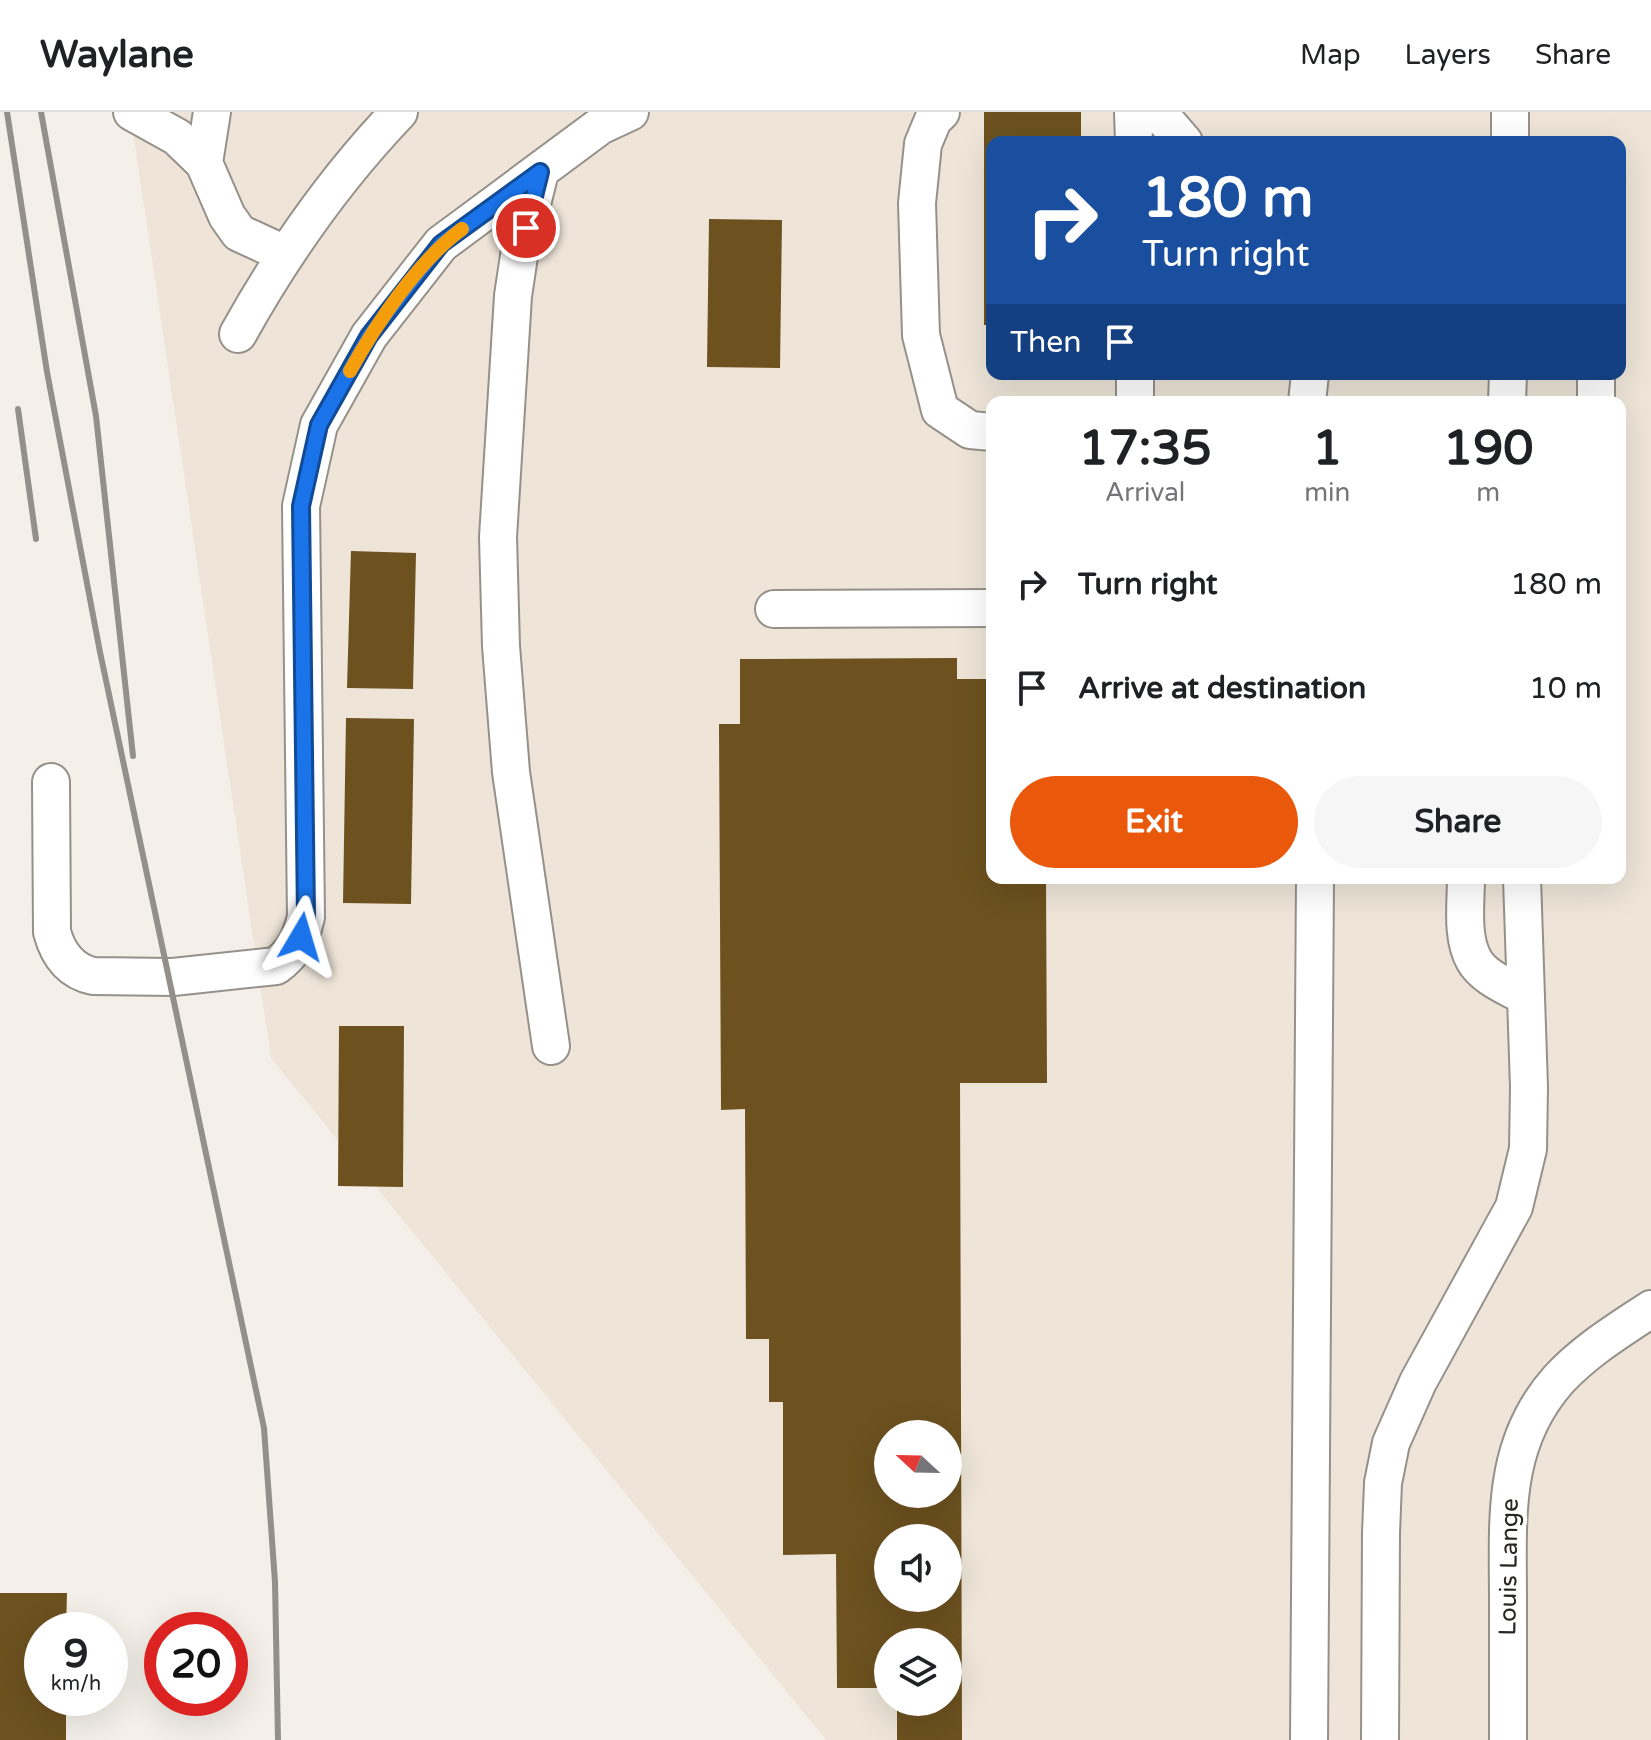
<!DOCTYPE html>
<html lang="en">
<head>
<meta charset="utf-8">
<style>
  body { margin:0; font-family:"Varela Round",sans-serif; background:#f6f6f6; color:#202124; height:100vh; display:flex; flex-direction:column; font-size:30px; white-space:nowrap }
  * { box-sizing:border-box; margin:0 }
  p { font-size:26px; color:#757577 }
  .icon { flex:none; width:44px; height:44px; fill:none; stroke:currentColor; stroke-width:2; stroke-linecap:round; stroke-linejoin:round }
  .map { position:relative; flex:1; overflow:hidden }
  .drawer { position:absolute; left:986px; top:284px; width:640px; height:488px; display:flex; flex-direction:column; background:#fff; border-radius:16px; box-shadow:0 8px 32px #0002 }
  .drawer>* { flex:none }
  .guide { position:absolute; left:986px; top:24px; width:640px; height:244px; border-radius:16px; box-shadow:0 8px 32px #0002; background:#1a4fa0; color:#fff; overflow:hidden }
  .needle { width:52px; rotate:292deg }
  .fabs { position:absolute; left:874px; top:1308px; display:grid; gap:16px }
  .fabs a { display:grid; place-items:center; width:88px; height:88px; border-radius:50%; background:#fff; box-shadow:0 8px 32px #0002; font-size:40px }
  .speed { position:absolute; left:24px; top:1500px; display:flex; gap:16px; font-size:40px; font-weight:700; text-align:center }
  .speed>* { display:grid; place-content:center; width:104px; height:104px; border-radius:50%; background:#fff; box-shadow:0 8px 32px #0002; line-height:1 }
  .speed small { font-size:20px; font-weight:400 }
  .speed .limit { border:12px solid #d22; background:#fff; color:#111 }
  .pin { position:absolute; display:grid; place-items:center; width:68px; height:68px; color:#fff; margin:-34px; border:4px solid #fff; border-radius:50%; box-shadow:0 2px 8px #0007 }
  .me { position:absolute; width:88px; margin:-44px; rotate:7deg; stroke-linejoin:round; filter:drop-shadow(0 0 6px #0008) }
  .turn { display:flex; align-items:center; gap:28px; height:168px; padding:0 24px; font-size:36px }
  .turn .icon { width:104px; height:104px; stroke-width:2.5 }
  .turn b { display:block; font-size:56px; line-height:68px }
  .then { display:flex; align-items:center; height:76px; padding:0 24px; background:#0003; gap:16px; font-size:30px }
  .eta { display:flex; justify-content:space-evenly; align-items:center; height:136px; text-align:center }
  .eta b { font-size:48px; font-weight:700; line-height:56px }
  .button { display:flex; gap:16px; margin-top:auto; padding:16px 24px }
  .button a { flex:1; height:92px; border-radius:48px; background:#ea580c; color:#fff; font-size:32px; font-weight:700; line-height:92px; text-align:center }
  .button a+a { background:#f6f6f6; color:#202124 }
  ul { padding:0; list-style:none }
  li { display:flex; align-items:center; gap:24px; height:104px; padding:0 24px }
  li div { flex:1 }
  li b { display:block; font-size:30px }
  li em { font-style:normal }
  header { display:flex; align-items:center; gap:48px; box-sizing:border-box; height:112px; padding:0 40px; background:#fff; border-bottom:2px solid #e0e0e0 }
  header strong { font-size:38px }
  nav { display:flex; gap:44px; margin-inline-start:auto; font-size:28px }
  .map>svg:first-child { display:block }
</style>
</head>
<body>
<header>
<strong>Waylane</strong>
<nav><a>Map</a><a>Layers</a><a>Share</a></nav>
</header>
<div class="map">
<svg width="1651" height="1628" viewBox="0 0 1651 1628">
  <rect width="100%" height="100%" fill="#f4f0e9"/>
  <path fill="#eee5d8" fill-rule="evenodd" d="M130,0H1651V1628H826L271,946ZM992,30H1620V262H992ZM992,290H1620V766H992ZM888,1322H948V1382H888ZM888,1426H948V1486H888ZM888,1530H948V1590H888Z"/>
  <path fill="#6d511f" fill-rule="evenodd" d="M984,0H1081V30H992V213H984Z
    M709,107L782,108L780,256L707,255Z
    M351,439L416,441L413,577L347,576Z
    M957,546V567H992V766H1046L1047,971H960L962,1628H897V1590H948V1530H888V1576H837L836,1442L783,1443V1290H769V1227H746L745,997L721,998L719,612H740V547ZM888,1322H948V1382H888ZM888,1426H948V1486H888Z
    M346,606L414,607L411,792L343,791Z
    M339,914H404L403,1075L338,1074Z
    M0,1481H67L66,1518H42V1586H66V1628H0Z"/>
  <g fill="none" stroke-linecap="round" stroke-linejoin="round">
    <g stroke="#95918a" stroke-width="40">
      <path id="minor" d="M132,0L177,25L204,51L227,104L239,121L285,142
        M941,0L933,8L923,32L917,91L921,223L940,298L970,318L992,320
        M1133,0L1134,30
        M1158,0L1184,30
        M1510,30V0
        M204,51L212,0
        M540,60L519,144L513,184L498,425L501,534L511,660L551,934
        M238,222C283,141 335,67 399,0
        M1135,262V290
        M1596,262V290
        M1307,290L1310,262
        M1507,290L1508,262
        M774,497L992,496
        M51,670L52,820C58,842 70,859 93,864L173,865L276,854C294,841 301,826 306,805L301,394L319,313L369,224L441,132L600,14L630,0
        M1466,766C1466,791 1461,825 1474,848C1484,866 1509,875 1526,885
        M1309,1628L1315,766
        M1380,1628L1381,1421L1383,1371L1391,1331L1418,1270L1514,1095L1528,1037L1529,975L1522,766
        M1508,1628C1508,1581 1508,1534 1508,1487C1508,1407 1501,1332 1559,1267C1585,1239 1619,1218 1651,1197"/>
    </g>
    <use href="#minor" stroke="#fff" stroke-width="36"/>
    <path stroke="#93908b" stroke-width="6" d="M7,0L47,260L100,540L264,1316L275,1470L278,1628
      M41,0L96,304L133,644
      M18,297L36,427"/>
  </g>
  <g fill="none" stroke-linecap="round" stroke-linejoin="round">
    <g stroke="#114b97" stroke-width="20">
      <path id="route" d="M301,825L306,805L301,394L319,313L369,224L441,132L540,60L526,116"/>
    </g>
    <use href="#route" stroke="#1a73e8" stroke-width="14"/>
    <path stroke="#f59e0b" stroke-width="14" d="M350,259C376,212 419,148 462,117"/>
  </g>
  <g text-anchor="middle" dominant-baseline="central" stroke-width="8" stroke-linejoin="round" paint-order="stroke">
    <g font-size="24" fill="#272623" stroke="#fff">
      <text transform="translate(1509 1455) rotate(-89)">Louis Lange</text>
    </g>
  </g>
</svg>
<div class="fabs">
<a><svg class="needle" viewBox="-14 -14 28 28"><path d="M0-13l5 13h-10z" fill="#e53935"/><path d="M0 13l5-13h-10z" fill="#757577"/></svg></a>
<a><svg class="icon" aria-label="sound" viewBox="0 0 24 24"><path d="M4 9h4l5-4v14l-5-4H4zM17 9q2 3 0 6"/></svg></a>
<a><svg class="icon" aria-label="layers" viewBox="0 0 24 24"><path d="M12 4l9 5-9 5-9-5zM3 14l9 5 9-5"/></svg></a>
</div>
<div class="speed"><div>9<small>km/h</small></div><div class="limit">20</div></div>
<div class="pin" style="left:526px;top:116px;background:#d93025"><svg class="icon" aria-label="arrive" viewBox="0 0 24 24"><path d="M6 21V4h12l-3 4 3 4H6"/></svg></div>
<svg class="me" style="left:301px;top:825px" viewBox="-20 -20 40 40"><path d="M0-17L14 15 0 8-14 15z" fill="#1a73e8" stroke="#fff" stroke-width="4"/></svg>
<div class="guide">
<div class="turn"><svg class="icon" aria-label="right" viewBox="0 0 24 24"><path d="M7 20v-9h11M14 6l5 5-5 5"/></svg><div><b>180 m</b>Turn right</div></div>
<div class="then">Then<svg class="icon" aria-label="arrive" viewBox="0 0 24 24"><path d="M6 21V4h12l-3 4 3 4H6"/></svg></div>
</div>
<section class="drawer">
<div class="eta">
<div><b>17:35</b><p>Arrival</p></div>
<div><b>1</b><p>min</p></div>
<div><b>190</b><p>m</p></div>
</div>
<ul>
<li><svg class="icon" aria-label="right" viewBox="0 0 24 24"><path d="M7 20v-9h11M14 6l5 5-5 5"/></svg><div><b>Turn right</b></div><em>180 m</em></li>
<li><svg class="icon" aria-label="arrive" viewBox="0 0 24 24"><path d="M6 21V4h12l-3 4 3 4H6"/></svg><div><b>Arrive at destination</b></div><em>10 m</em></li>
</ul>
<div class="button"><a>Exit</a><a>Share</a></div>
</section>
</div>
</body>
</html>
